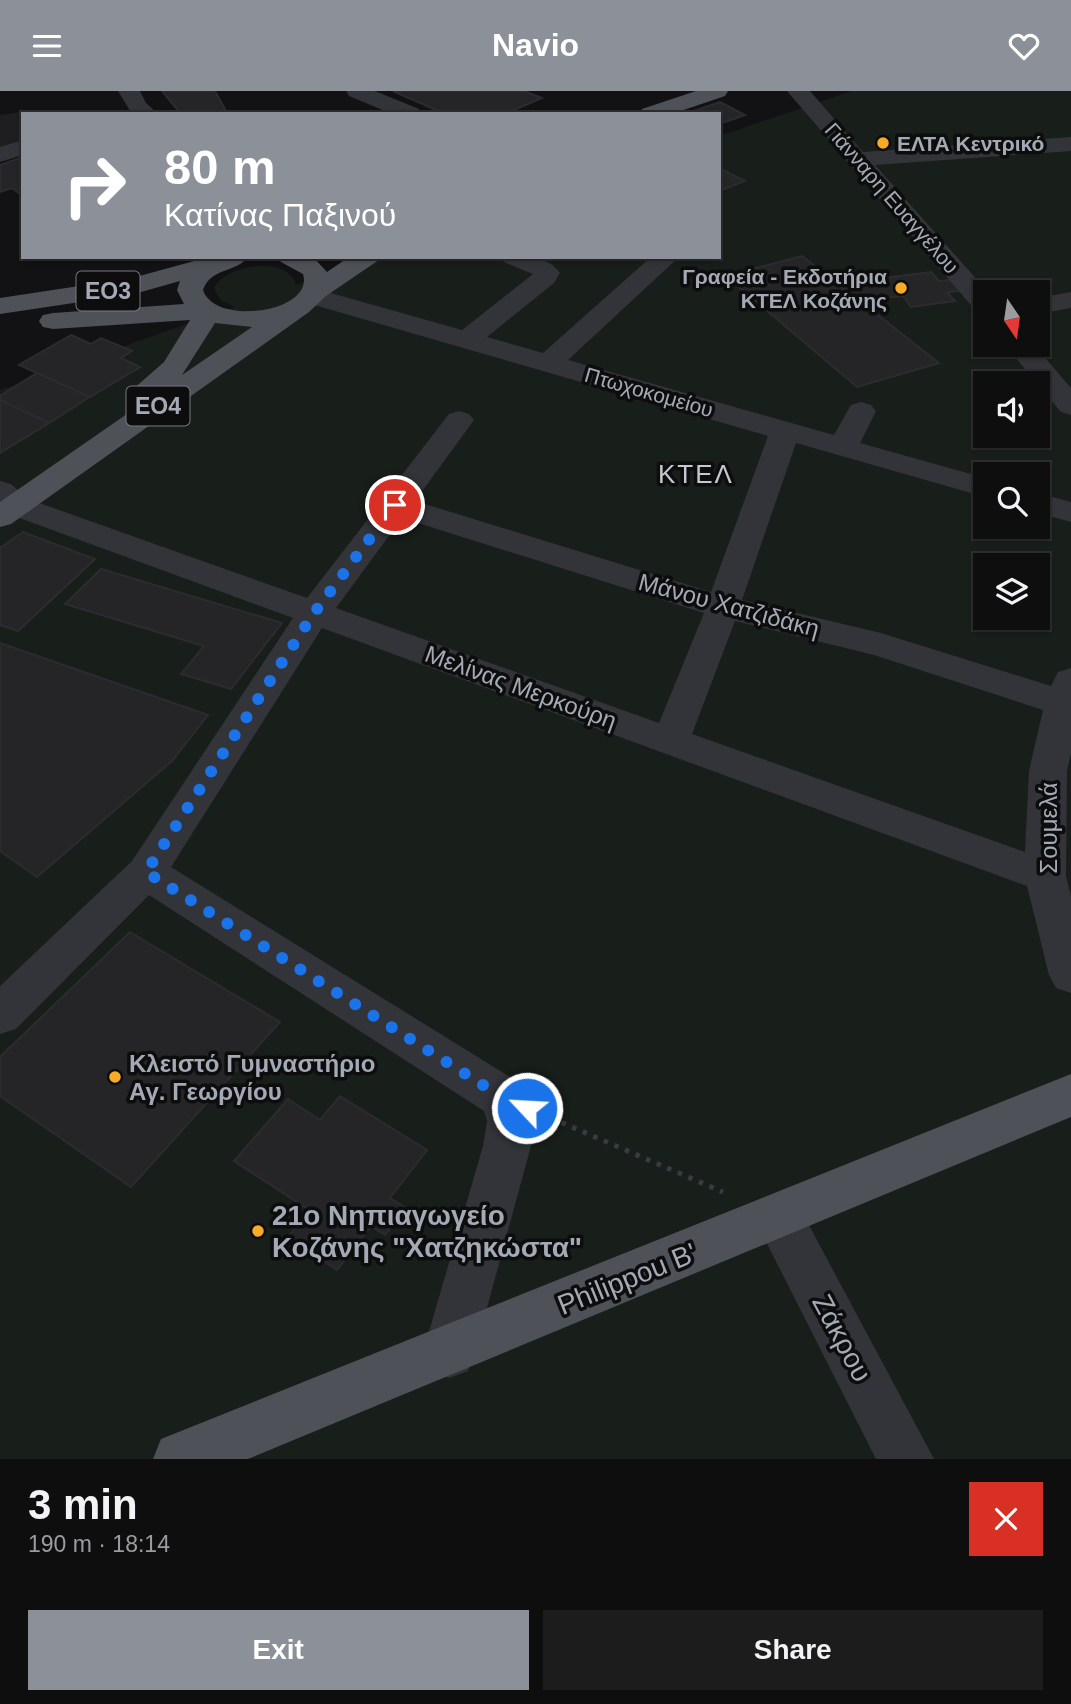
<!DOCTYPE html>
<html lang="en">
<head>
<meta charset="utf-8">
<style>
  body { margin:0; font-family:Helvetica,sans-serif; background:#1c1c1d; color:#f1f3f6; height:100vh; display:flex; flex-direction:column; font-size:26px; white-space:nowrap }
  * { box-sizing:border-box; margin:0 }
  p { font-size:23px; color:#9b9c9e }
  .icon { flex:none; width:38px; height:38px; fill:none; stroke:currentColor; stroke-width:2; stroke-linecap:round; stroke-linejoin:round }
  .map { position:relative; height:1368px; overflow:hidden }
  .side { display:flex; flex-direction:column; background:#0e0e0f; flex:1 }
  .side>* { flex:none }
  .hud { position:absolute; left:21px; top:21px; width:700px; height:147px; border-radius:0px; box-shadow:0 2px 5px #0004,0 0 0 2px #2e2e2f; background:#8c9099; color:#fff; overflow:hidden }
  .needle { width:46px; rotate:167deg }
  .tools { position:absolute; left:973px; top:189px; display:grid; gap:14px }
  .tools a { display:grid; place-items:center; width:77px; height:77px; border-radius:0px; background:#0e0e0f; box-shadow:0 2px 5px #0004,0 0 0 2px #2e2e2f; font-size:35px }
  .pin { position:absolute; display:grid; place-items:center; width:60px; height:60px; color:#fff; margin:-30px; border:4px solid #fff; border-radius:50%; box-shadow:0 2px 7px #0007 }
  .me { position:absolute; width:77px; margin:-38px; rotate:295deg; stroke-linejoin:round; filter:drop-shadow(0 0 5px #0008) }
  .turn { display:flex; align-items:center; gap:24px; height:147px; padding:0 28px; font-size:32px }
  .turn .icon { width:91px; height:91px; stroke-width:2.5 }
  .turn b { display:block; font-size:49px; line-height:60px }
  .round { display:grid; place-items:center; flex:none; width:74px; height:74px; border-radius:0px; background:#1c1c1d }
  .headline { display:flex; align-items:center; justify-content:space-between; height:119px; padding:0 28px }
  h1 { font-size:42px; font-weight:700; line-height:52px }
  .action { display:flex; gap:14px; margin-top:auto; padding:14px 28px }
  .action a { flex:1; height:80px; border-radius:0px; background:#8c9099; color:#fff; font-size:28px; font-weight:700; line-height:80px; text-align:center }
  .action a+a { background:#1c1c1d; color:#f1f3f6 }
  header { display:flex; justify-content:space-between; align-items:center; height:91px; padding:0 28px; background:#8c9099; color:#fff; font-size:32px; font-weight:700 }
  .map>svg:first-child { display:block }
</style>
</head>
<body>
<header><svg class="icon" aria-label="menu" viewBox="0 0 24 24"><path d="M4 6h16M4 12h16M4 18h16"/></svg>Navio<svg class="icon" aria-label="heart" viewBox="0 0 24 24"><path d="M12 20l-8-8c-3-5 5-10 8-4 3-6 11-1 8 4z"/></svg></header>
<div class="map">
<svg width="1071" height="1368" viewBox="0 0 1071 1368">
  <rect width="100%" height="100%" fill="#121214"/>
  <path fill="#1e1e21" d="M27,20L28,23H23V49L0,57V24Z"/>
  <path fill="#181e19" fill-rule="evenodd" d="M852,0H1071V1368H0V299L235,216L220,209L214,197C226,173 289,164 296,194L376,166H719V45ZM985,201H1038V254H985ZM985,292H1038V345H985ZM985,383H1038V436H985ZM985,474H1038V527H985Z"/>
  <path fill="#252528" stroke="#2c2c30" stroke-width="2" d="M162,0H215L226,20L181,23Z
    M393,0H524L542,7L504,23H445Z
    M720,11L745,24L719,33V23L688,22Z
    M23,66V105L12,97L0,101V74Z
    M719,77L745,90L719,100Z
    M802,165L860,210L939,272L857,296L726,185Z
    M931,181L939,190L951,189L961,200L947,201L955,210L911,216L903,205L860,210L838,193Z
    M71,244L91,253L101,247L132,260L121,267L140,276L90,306L19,274Z
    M37,282L90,306L49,332L0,309V305Z
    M0,309L49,332L0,362Z
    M23,441L95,468L18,540L0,534V457Z
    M101,478L282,532L231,598L181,583L204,555L65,513Z
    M0,552L208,624L172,670L37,786L0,760Z
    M130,841L280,931L131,1096L0,1005V966Z
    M340,1005L427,1059L390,1107L406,1117L385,1144L371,1135L337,1179L288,1146L309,1119L234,1070L288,1008L320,1029Z"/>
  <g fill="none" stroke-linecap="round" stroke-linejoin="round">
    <path stroke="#393b40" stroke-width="5" stroke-dasharray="4.5 7" stroke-linecap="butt" d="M551,1027L723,1101"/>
    <path fill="#333439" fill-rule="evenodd" d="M118,0H140L146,12L158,23H132Z
      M346,0H375L419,18L422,23H392L349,5Z
      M787,0H810L863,61L1071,46V60L875,74L988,201H985V222L976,220Z
      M23,49V64L0,71V56Z
      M500,166C523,166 546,162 560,182L554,192L487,246L543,262L651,166H679L568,269L834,344L851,314L861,311L871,314L876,320L860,352L985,387V406L796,352L742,509L881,542L1051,595L1058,581L1071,577V662L1067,680L1066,785L1071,805V902L1056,897L1049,884L1027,795L322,537L171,776L518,991L535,1030L531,1055L475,1261L468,1280L449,1287L430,1280L423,1261L483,1055L487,1030L484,1020L149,804L16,938L0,943V895L132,770L293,527L6,422L0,417V390L11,393L28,408L307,507L449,323L459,320L469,323L474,329L415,410L711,501L768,345L304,211L300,205L304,199L313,197L462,239L533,183L504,171ZM402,427L704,522L659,632L336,517ZM735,530L874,564L1043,619L1029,680L1025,761L692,643Z
      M1071,201V217L1038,223V207Z
      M1005,254H1034L1071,297V324L1061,321Z
      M1038,402L1071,411V431L1038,422Z
      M778,1101L795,1108L934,1368H876L753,1125L761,1108Z"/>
    <path fill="#4f5158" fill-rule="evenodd" d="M696,0H728L725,5L672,23H639L642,18Z
      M209,166H248C236,182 211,176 203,199C215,236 315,221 303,183L281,171L277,166H313L327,181L349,166H380L376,171L326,205L309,221L11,433L0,436V411L150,307L136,305L132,299L164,271L190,229L53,238L43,236L39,230L43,224L53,222L184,213L177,199L180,190L134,203L0,223V207L132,187ZM215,232L252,236L182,284Z
      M1071,983V1026L248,1368H153L161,1348Z"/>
  </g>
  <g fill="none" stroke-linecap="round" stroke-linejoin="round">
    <path stroke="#1a73e8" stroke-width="12" stroke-dasharray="0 21.6" d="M395,414L314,522L146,781L502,1006L527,1017"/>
  </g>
  <g fill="#f7ab27" stroke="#0d0d0e" stroke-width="2.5">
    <circle cx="883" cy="52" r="7"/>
    <circle cx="901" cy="197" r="7"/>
    <circle cx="115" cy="986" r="7"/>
    <circle cx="258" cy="1140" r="7"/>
  </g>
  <g text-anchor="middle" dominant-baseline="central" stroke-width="7" stroke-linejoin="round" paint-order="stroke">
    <g font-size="21" font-weight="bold" fill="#a3a9b5" stroke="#0d0d0e" text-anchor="start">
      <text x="897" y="52">ΕΛΤΑ Κεντρικό</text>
      <text x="887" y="185" text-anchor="end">Γραφεία - Εκδοτήρια<tspan x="887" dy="24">ΚΤΕΛ Κοζάνης</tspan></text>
    </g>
    <g font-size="21" fill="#a3a9b5" stroke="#0d0d0e">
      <text transform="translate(892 107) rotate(49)">Γιάνναρη Ευαγγέλου</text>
      <text transform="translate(649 301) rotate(16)">Πτωχοκομείου</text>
    </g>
    <g fill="#0d0d0e" stroke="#767a83" stroke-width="2">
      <rect x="76.5" y="180.5" width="63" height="39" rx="5"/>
      <rect x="126.5" y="295.5" width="63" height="39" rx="5"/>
    </g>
    <g font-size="23" font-weight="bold" fill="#a3a9b5">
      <text x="108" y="200">ΕΟ3</text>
      <text x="158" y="315">ΕΟ4</text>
    </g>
    <g font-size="24" fill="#a3a9b5" stroke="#0d0d0e">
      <text transform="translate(729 514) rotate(15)">Μάνου Χατζιδάκη</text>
      <text transform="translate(521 596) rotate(20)">Μελίνας Μερκούρη</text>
      <text transform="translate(1048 737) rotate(-90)">Σουμελά</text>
    </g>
    <g font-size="24" font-weight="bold" fill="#a3a9b5" stroke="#0d0d0e" text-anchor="start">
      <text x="129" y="972">Κλειστό Γυμναστήριο<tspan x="129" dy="28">Αγ. Γεωργίου</tspan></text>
    </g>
    <g font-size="26" letter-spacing="2" fill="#c4c8d0" stroke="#0d0d0e">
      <text x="696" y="383">ΚΤΕΛ</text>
    </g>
    <g font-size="28" font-weight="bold" fill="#a3a9b5" stroke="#0d0d0e" text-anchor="start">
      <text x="272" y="1124">21ο Νηπιαγωγείο<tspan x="272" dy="32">Κοζάνης "Χατζηκώστα"</tspan></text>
    </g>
    <g font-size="28" fill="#a3a9b5" stroke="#0d0d0e">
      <text transform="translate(627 1188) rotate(-22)">Philippou B'</text>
      <text transform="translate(842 1247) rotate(62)">Ζάκρου</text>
    </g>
  </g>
</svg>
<div class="tools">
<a><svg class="needle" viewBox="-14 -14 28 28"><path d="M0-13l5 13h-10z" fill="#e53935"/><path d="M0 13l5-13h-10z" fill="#9b9c9e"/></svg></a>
<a><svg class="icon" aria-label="sound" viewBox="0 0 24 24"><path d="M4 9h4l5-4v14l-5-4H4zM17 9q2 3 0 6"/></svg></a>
<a><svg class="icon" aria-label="search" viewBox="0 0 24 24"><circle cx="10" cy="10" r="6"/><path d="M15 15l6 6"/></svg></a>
<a><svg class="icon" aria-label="layers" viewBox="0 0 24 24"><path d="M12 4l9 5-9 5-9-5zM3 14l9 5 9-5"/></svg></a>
</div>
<div class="pin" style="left:395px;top:414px;background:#d93025"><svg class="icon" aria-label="arrive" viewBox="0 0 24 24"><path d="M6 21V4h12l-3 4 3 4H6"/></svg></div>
<svg class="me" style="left:527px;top:1017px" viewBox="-20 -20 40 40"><circle r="17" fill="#1a73e8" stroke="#fff" stroke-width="3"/><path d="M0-11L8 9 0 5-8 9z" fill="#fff"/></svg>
<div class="hud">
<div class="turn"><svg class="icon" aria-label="right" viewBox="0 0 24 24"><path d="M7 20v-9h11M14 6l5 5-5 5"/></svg><div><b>80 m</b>Κατίνας Παξινού</div></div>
</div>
</div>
<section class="side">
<div class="headline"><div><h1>3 min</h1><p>190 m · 18:14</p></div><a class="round" style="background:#d93025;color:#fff"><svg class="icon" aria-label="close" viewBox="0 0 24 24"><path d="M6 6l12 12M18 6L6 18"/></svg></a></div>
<div class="action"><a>Exit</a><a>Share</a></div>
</section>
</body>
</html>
